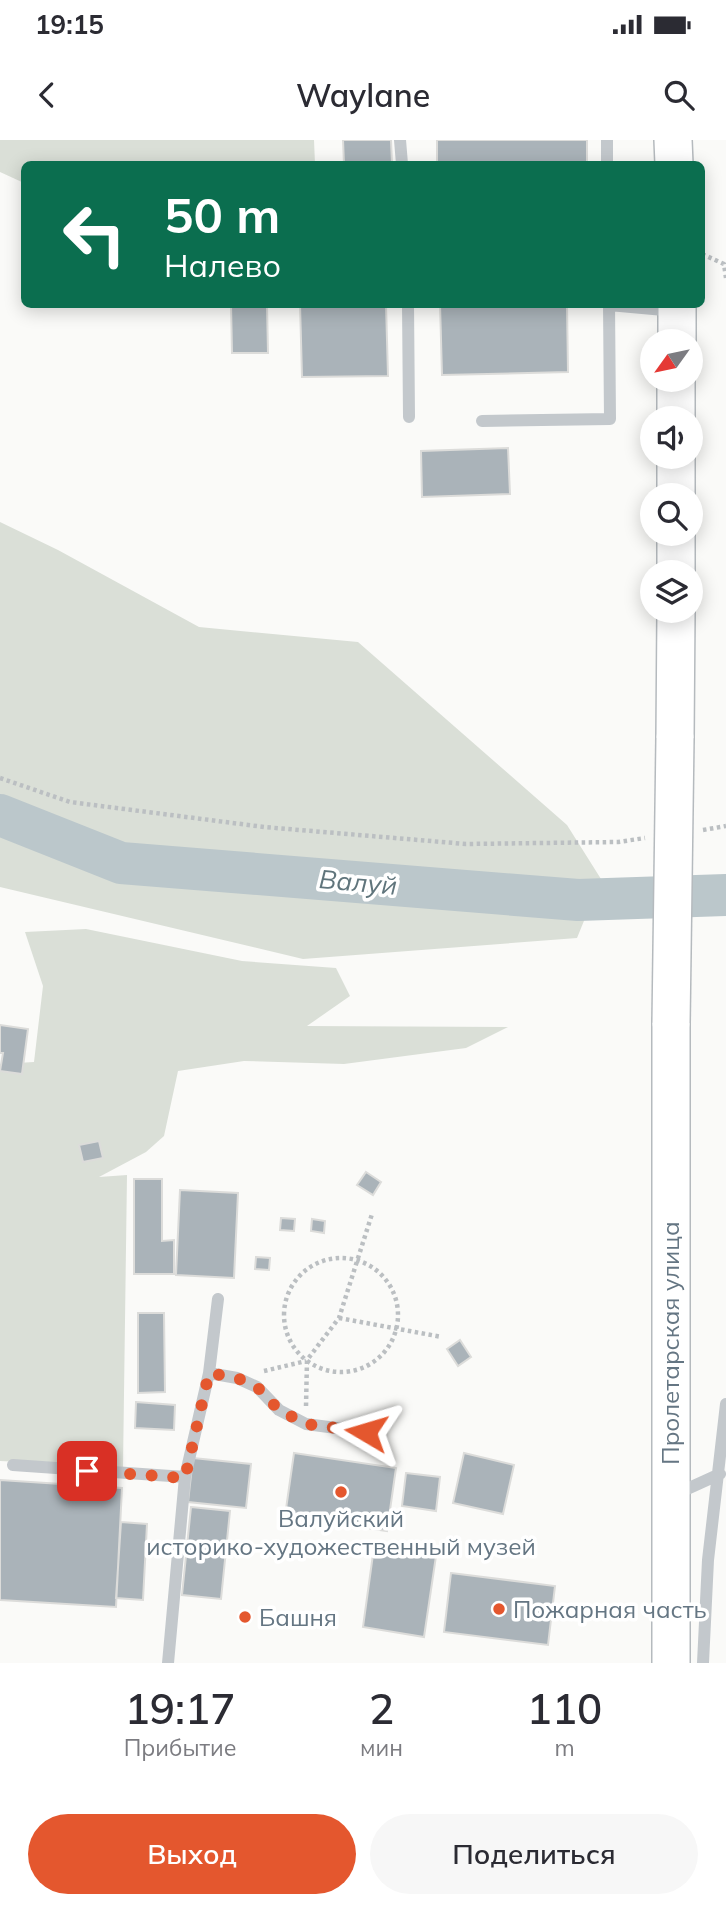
<!DOCTYPE html>
<html lang="ru">
<head>
<meta charset="utf-8">
<style>
  body { margin:0; font-family:Mulish,sans-serif; background:#f7f7f7; color:#2b2b33; height:100vh; display:flex; flex-direction:column; font-size:26px; white-space:nowrap }
  * { box-sizing:border-box; margin:0 }
  p { font-size:23px; color:#7c7c81 }
  .icon { flex:none; width:38px; height:38px; fill:none; stroke:currentColor; stroke-width:2; stroke-linecap:round; stroke-linejoin:round }
  .map { position:relative; height:1523px; overflow:hidden }
  .panel { display:flex; flex-direction:column; background:#fff; flex:1 }
  .panel>* { flex:none }
  .top-card { position:absolute; left:21px; top:21px; width:684px; height:147px; border-radius:10px; box-shadow:0 4px 18px #0003; background:#0b6e4f; color:#fff; overflow:hidden }
  .needle { width:46px; rotate:237deg }
  .fabs { position:absolute; left:640px; top:189px; display:grid; gap:14px }
  .fabs a { display:grid; place-items:center; width:63px; height:63px; border-radius:50%; background:#fff; box-shadow:0 4px 18px #0003; font-size:35px }
  .pin { position:absolute; display:grid; place-items:center; width:60px; height:60px; color:#fff; margin:-30px; border-radius:14px; box-shadow:0 4px 10px #0006 }
  .me { position:absolute; width:77px; margin:-38px; rotate:277deg; stroke-linejoin:round; filter:drop-shadow(0 0 5px #0008) }
  .turn { display:flex; align-items:center; gap:24px; height:147px; padding:0 28px; font-size:32px }
  .turn .icon { width:91px; height:91px; stroke-width:2.5 }
  .turn b { display:block; font-size:49px; line-height:60px }
  .eta { display:flex; justify-content:space-evenly; align-items:center; height:119px; text-align:center }
  .eta b { font-size:42px; font-weight:600; line-height:49px }
  .action { display:flex; gap:14px; margin-top:auto; padding:14px 28px }
  .action a { flex:1; height:80px; border-radius:42px; background:#e4572e; color:#fff; font-size:28px; font-weight:600; line-height:80px; text-align:center }
  .action a+a { background:#f7f7f7; color:#2b2b33 }
  .status { display:flex; justify-content:space-between; align-items:center; height:49px; padding:0 35px; background:#fff; direction:ltr }
  .status svg { height:19px; fill:currentColor }
  header { display:flex; justify-content:space-between; align-items:center; height:91px; padding:0 28px; background:#fff; font-size:32px; font-weight:600 }
  .map>svg:first-child { display:block }
</style>
</head>
<body>
<div class="status"><b>19:15</b><svg viewBox="0 0 49 12"><path d="M0 12V9h3v3zM5 12V6h3v6zM10 12V3h3v9zM15 12V0h3v12zM26 1h20v11H26zM47 4h2v5h-2z"/></svg></div>
<header><svg class="icon" aria-label="back" viewBox="0 0 24 24"><path d="M15 5l-7 7 7 7"/></svg>Waylane<svg class="icon" aria-label="search" viewBox="0 0 24 24"><circle cx="10" cy="10" r="6"/><path d="M15 15l6 6"/></svg></header>
<div class="map">
<svg width="726" height="1523" viewBox="0 0 726 1523">
  <rect width="100%" height="100%" fill="#fafaf8"/>
  <path fill="#dadfd7" d="M0,0H314L315,24H24V43L0,32Z
    M0,382L58,410L199,487L358,502L567,685L601,739L577,798L303,819L0,747Z
    M86,789L242,821L336,828L350,856L307,886L508,887L466,908L344,924L244,921L178,931L164,996L146,1012L99,1037L127,1035L123,1327L0,1321V924L34,922L43,846L25,792Z"/>
  <g fill="none" stroke-linecap="round" stroke-linejoin="round">
    <path stroke="#bbc7cb" stroke-width="42" d="M0,675L121,723L578,760L726,755"/>
  </g>
  <path fill="#aab3b9" stroke="#dcdcda" stroke-width="2" d="M343,0H391L392,24H344Z
    M437,0H587V24H437Z
    M231,164H267L268,213H232Z
    M300,164H386L388,236L302,237Z
    M440,164H567L568,232L442,235Z
    M508,308L510,354L422,357L421,311Z
    M0,885L28,889L22,934L0,931L3,913H0Z
    M99,1001L103,1018L83,1022L79,1005Z
    M366,1032L381,1042L373,1055L357,1045Z
    M134,1039H162V1101L174,1100V1134H134Z
    M180,1050L238,1053L234,1138L176,1135Z
    M281,1078L295,1079L294,1091L280,1090Z
    M312,1079L325,1081L324,1093L311,1091Z
    M256,1117L270,1118L269,1130L255,1129Z
    M138,1173H164L165,1252L138,1253Z
    M460,1200L471,1217L458,1226L447,1209Z
    M136,1262L175,1265L174,1290L135,1288Z
    M294,1313L396,1328L387,1391L285,1376Z
    M464,1313L514,1325L503,1374L453,1363Z
    M193,1318L251,1324L246,1368L188,1362Z
    M406,1333L440,1337L436,1371L402,1366Z
    M0,1340L122,1348L116,1467L0,1460Z
    M191,1367L230,1371L221,1459L182,1455Z
    M121,1382L147,1384L143,1460L116,1458Z
    M374,1407L436,1416L424,1497L363,1487Z
    M451,1433L555,1446L548,1505L444,1492Z"/>
  <g fill="none" stroke-linecap="round" stroke-linejoin="round">
    <g stroke="#b5babe" stroke-width="40">
      <path id="primary" d="M673,0L674,24
        M677,201V164
        M676,278V240
        M676,355V317
        M676,432V394
        M675,598L676,471
        M671,883V1523"/>
    </g>
    <path stroke="#bbbfc2" stroke-width="4.5" stroke-dasharray="3.5 3.5" stroke-linecap="butt" d="M702,114L724,124L726,138
      M0,638L70,662L264,687L466,704L618,702L645,698
      M703,690L726,686
      M284 1175a57 57 0 1 1 114 0a57 57 0 1 1-114 0Z
      M339,1178L442,1197
      M264,1231L306,1221
      M306,1266L307,1220L339,1178L372,1074"/>
    <path stroke="#c3c8cc" stroke-width="12" d="M400,0L402,24
      M607,0V24
      M408,164L409,277
      M609,165L675,171
      M482,281L610,279L609,164
      M209,1233L237,1238L257,1247L279,1270L306,1284L366,1292
      M13,1325L185,1337
      M676,1354L720,1334
      M168,1523L185,1337L209,1233L218,1159
      M703,1523L708,1420L726,1264"/>
    <use href="#primary" stroke="#fff" stroke-width="37"/>
    <g stroke="#b5babe" stroke-width="40" stroke-linecap="butt">
      <path id="primary-bridge" d="M671,883L675,598"/>
    </g>
    <use href="#primary-bridge" stroke="#fff" stroke-width="37"/>
  </g>
  <g fill="none" stroke-linecap="round" stroke-linejoin="round">
    <path stroke="#e4572e" stroke-width="12" stroke-dasharray="0 21.6" d="M87,1331L185,1338L209,1233L237,1238L257,1247L279,1270L306,1284L366,1292"/>
  </g>
  <g fill="#e4572e" stroke="#fff" stroke-width="2.5">
    <circle cx="341" cy="1352" r="7"/>
    <circle cx="499" cy="1469" r="7"/>
    <circle cx="245" cy="1477" r="7"/>
  </g>
  <g text-anchor="middle" dominant-baseline="central" stroke-width="7" stroke-linejoin="round" paint-order="stroke">
    <g font-size="24" fill="#657683" stroke="#fff">
      <text transform="translate(670 1203) rotate(-90)">Пролетарская улица</text>
    </g>
    <g font-size="24" fill="#657683" stroke="#fff" text-anchor="start">
      <text x="341" y="1378" text-anchor="middle">Валуйский<tspan x="341" dy="28">историко-художественный музей</tspan></text>
      <text x="513" y="1469">Пожарная часть</text>
      <text x="259" y="1477">Башня</text>
    </g>
    <g font-size="26" font-style="italic" fill="#60757c" stroke="#fff">
      <text transform="translate(358 742) rotate(5)">Валуй</text>
    </g>
  </g>
</svg>
<div class="fabs">
<a><svg class="needle" viewBox="-14 -14 28 28"><path d="M0-13l5 13h-10z" fill="#e53935"/><path d="M0 13l5-13h-10z" fill="#7c7c81"/></svg></a>
<a><svg class="icon" aria-label="sound" viewBox="0 0 24 24"><path d="M4 9h4l5-4v14l-5-4H4zM17 9q2 3 0 6"/></svg></a>
<a><svg class="icon" aria-label="search" viewBox="0 0 24 24"><circle cx="10" cy="10" r="6"/><path d="M15 15l6 6"/></svg></a>
<a><svg class="icon" aria-label="layers" viewBox="0 0 24 24"><path d="M12 4l9 5-9 5-9-5zM3 14l9 5 9-5"/></svg></a>
</div>
<div class="pin" style="left:87px;top:1331px;background:#d93025"><svg class="icon" aria-label="arrive" viewBox="0 0 24 24"><path d="M6 21V4h12l-3 4 3 4H6"/></svg></div>
<svg class="me" style="left:366px;top:1292px" viewBox="-20 -20 40 40"><path d="M0-17L14 15 0 8-14 15z" fill="#e4572e" stroke="#fff" stroke-width="4"/></svg>
<div class="top-card">
<div class="turn"><svg class="icon" aria-label="left" viewBox="0 0 24 24"><path d="M17 20v-9H6M10 6l-5 5 5 5"/></svg><div><b>50 m</b>Налево</div></div>
</div>
</div>
<section class="panel">
<div class="eta">
<div><b>19:17</b><p>Прибытие</p></div>
<div><b>2</b><p>мин</p></div>
<div><b>110</b><p>m</p></div>
</div>
<div class="action"><a>Выход</a><a>Поделиться</a></div>
</section>
</body>
</html>
